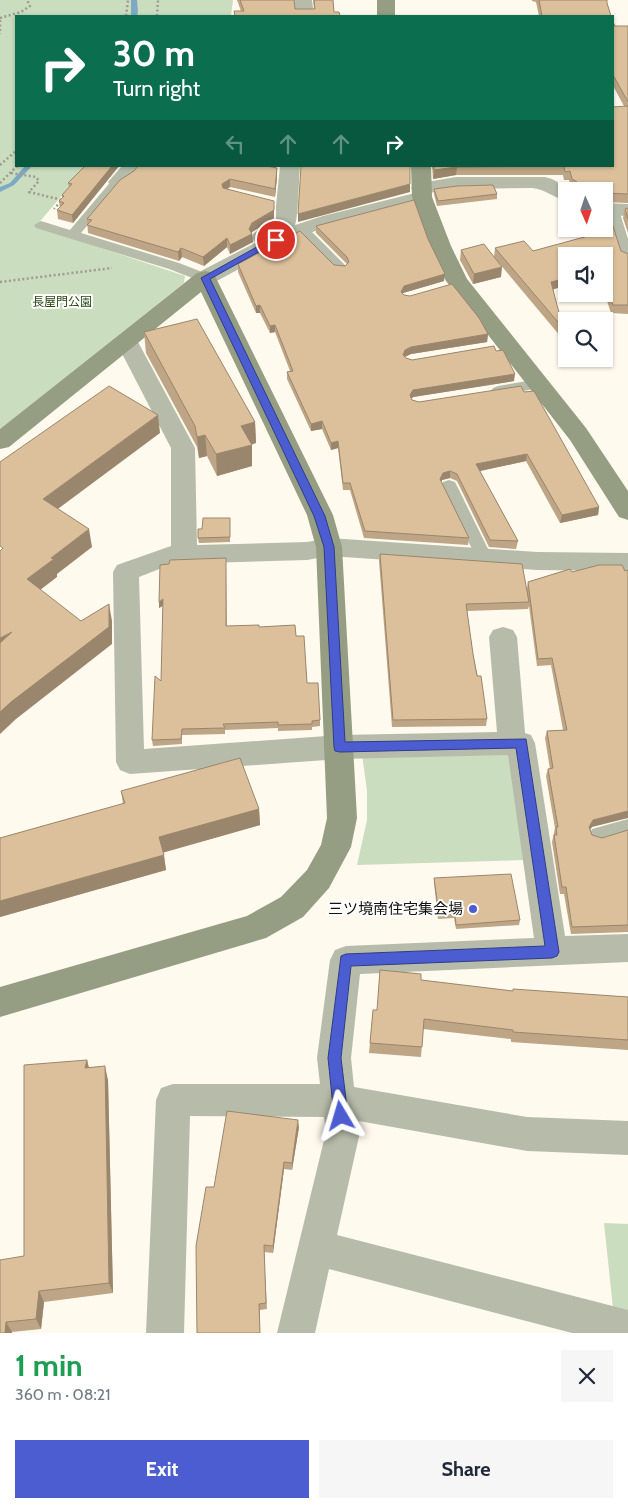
<!DOCTYPE html>
<html lang="en">
<head>
<meta charset="utf-8">
<style>
  body { margin:0; font-family:Cabin,"Noto Sans JP",sans-serif; background:#f6f6f7; color:#1f2937; height:100vh; display:flex; flex-direction:column; font-size:19px; white-space:nowrap }
  * { box-sizing:border-box; margin:0 }
  p { font-size:16px; color:#747a83 }
  .icon { flex:none; width:28px; height:28px; fill:none; stroke:currentColor; stroke-width:2; stroke-linecap:round; stroke-linejoin:round }
  .map { position:relative; height:1333px; overflow:hidden }
  .side { display:flex; flex-direction:column; background:#fff; flex:1 }
  .side>* { flex:none }
  .hud { position:absolute; left:15px; top:15px; width:599px; height:152px; border-radius:0px; box-shadow:0 1px 4px #0004; background:#0b6e4f; color:#fff; overflow:hidden }
  .needle { width:32px; rotate:177deg }
  .tools { position:absolute; left:558px; top:182px; display:grid; gap:10px }
  .tools a { display:grid; place-items:center; width:55px; height:55px; border-radius:0px; background:#fff; box-shadow:0 1px 4px #0004; font-size:25px }
  .pin { position:absolute; display:grid; place-items:center; width:42px; height:42px; color:#fff; margin:-21px; border:2px solid #fff; border-radius:50%; box-shadow:0 1px 5px #0007 }
  .me { position:absolute; width:55px; margin:-28px; rotate:353deg; stroke-linejoin:round; filter:drop-shadow(0 0 4px #0008) }
  .turn { display:flex; align-items:center; gap:18px; height:105px; padding:0 15px; font-size:22px }
  .turn .icon { width:65px; height:65px; stroke-width:2.5 }
  .turn b { display:block; font-size:35px; line-height:42px }
  .lanes { display:flex; align-items:center; height:48px; padding:0 15px; background:#0003; justify-content:center; gap:25px; direction:ltr }
  .lanes .off { opacity:.35 }
  .round { display:grid; place-items:center; flex:none; width:52px; height:52px; border-radius:0px; background:#f6f6f7 }
  .headline { display:flex; align-items:center; justify-content:space-between; height:85px; padding:0 15px }
  h1 { font-size:30px; font-weight:800; line-height:38px; color:#1e9e55 }
  .action { display:flex; gap:10px; margin-top:auto; padding:10px 15px }
  .action a { flex:1; height:58px; border-radius:0px; background:#4c5dd2; color:#fff; font-size:20px; font-weight:800; line-height:58px; text-align:center }
  .action a+a { background:#f6f6f7; color:#1f2937 }
  .map>svg:first-child { display:block }
</style>
</head>
<body>
<div class="map">
<svg width="628" height="1333" viewBox="0 0 628 1333">
  <rect width="100%" height="100%" fill="#fff9ee"/>
  <path fill="#caddbf" d="M0,0H233L231,16H16V166H87L36,226L185,276L184,283L0,429Z
    M513,751L527,860L357,865L367,820V791L362,754Z
    M604,1223L628,1224V1312L613,1308Z"/>
  <g fill="none" stroke-linecap="round" stroke-linejoin="round">
    <path fill="#7daac2" fill-rule="evenodd" d="M131,0H137L138,11L137,16H131Z
      M25,166H32L14,185L0,192V187L10,183Z"/>
    <path stroke="#9f9b92" stroke-width="2.5" stroke-dasharray="2 2.5" stroke-linecap="butt" d="M126,16L128,0
      M157,16L158,0
      M0,18L21,12L30,6L27,0
      M0,20V34
      M0,165L16,151
      M11,173L36,177L39,181L29,192L62,200L54,209
      M0,183L17,166
      M0,282L112,268"/>
    <path fill="#b6bca9" fill-rule="evenodd" d="M118,178L124,182L81,233L179,263L210,275L212,278L210,281H200L169,269L36,228L34,225L41,221L70,230L113,179Z
      M612,206L619,210L628,239V263L621,259L605,210Z
      M301,225L306,226L345,265L347,268L345,271H335L296,232L294,229L296,226Z
      M539,379L544,381L546,384L544,387L498,396L493,394L491,391L493,388L498,386Z
      M449,480L455,482L457,486L492,557L490,561L484,563L478,561L476,557L441,486L443,482Z
      M628,819V835L599,843L592,841L589,835L592,829Z"/>
    <path fill="#b6bca9" fill-rule="evenodd" d="M294,0H312L314,16H296Z
      M122,166H143C135,178 126,190 111,186L108,182Z
      M280,166H300C299,176 298,220 295,225L323,216L415,193L411,188L414,184L456,177H545L552,179L574,191H566V201C554,198 545,189 532,188L456,189L429,193L432,197L429,201L337,224L300,236L213,283L205,285L197,283L194,278L197,273L257,242L254,241L251,237L254,233L276,219V206Z
      M604,203L628,204V216L604,215Z
      M127,335L135,337L138,342L195,448L197,545L307,542L329,538L537,552L628,553V571L537,570L329,556L307,560L172,564L139,577L144,749L340,735L497,732L489,637L493,630L503,627L513,630L517,637L525,733L531,735L535,743L565,936L628,934V962L360,974L351,1058L354,1087L527,1117L628,1121V1155L527,1151L359,1121L360,1132L337,1235L628,1310V1333H572L329,1269L315,1333H277L326,1132L324,1117L190,1116L184,1333H146L156,1100L161,1088L173,1084H320L317,1058L330,960L335,950L346,946L534,938L508,755L340,759L130,774L120,770L116,762L113,572L117,565L171,546V448L116,342L119,337Z"/>
    <path fill="#959d82" fill-rule="evenodd" d="M377,0H395V16H377Z
      M411,166H431L432,197L451,246L467,279L586,428L628,491V520L619,517L570,440L446,281L429,246L412,197Z
      M205,271L213,273L216,278L333,515L342,547L357,818L351,847L329,888L303,917L266,938L0,1017V987L247,916L281,897L307,870L321,845L327,818L316,547L307,515L201,292L9,447L0,449V429L197,273Z"/>
  </g>
  <path fill="#bda585" d="M237,0H294L295,9H314L313,0H333L334,12L340,16H234V11H241Z
    M532,0H607V3L611,16H539L536,2L532,1Z
    M612,20L615,26H628V203L604,202V191H573V189L571,187L569,180H564L563,175H456L433,179L432,166H612L624,106L612,84Z
    M85,166H119L73,223L58,219L57,210L60,208L59,201L62,198V195L69,188L68,183Z
    M277,168V177L275,197L230,187L227,189L274,218L252,232V233L253,242L230,254L227,247L204,266L182,257L179,261L88,233L87,219L134,171Z
    M434,189L497,194V199L437,206L434,194Z
    M628,208V233L623,218L625,209Z
    M316,226L428,239L444,281L403,293V294L404,295L488,334L487,342L411,354L405,357L406,358L412,360L514,381L413,397L411,399L412,400L419,402L524,392L599,507L598,515L560,523L526,461L480,471L518,541L516,549L489,547L457,481L450,478L442,480L441,482L469,538L468,545L364,538L350,490H343L338,448L331,450L322,429L311,431L287,379V372L290,371L275,332L270,333L260,313H256L238,272V264L345,266L347,264L316,233Z
    M582,229H604L621,251L628,254V314L611,313L604,292V256L553,290L563,328L561,337L494,257L495,248L533,251L585,237Z
    M461,250L501,277L473,284L460,260Z
    M144,332L255,422L256,443L251,445L252,466L217,476L207,456L199,458L197,447L146,353Z
    M230,523V542L199,543L198,538L202,529Z
    M380,554L527,588L528,582L570,569L592,827L590,829L592,835L602,838L628,830V932L571,934L564,894H560L552,842L555,828L546,776L548,769H550L545,738L547,731L563,730L551,665L537,666L529,606L528,609L467,611L473,654L487,719L486,726L392,727L379,561Z
    M226,564L227,626L259,627L296,636L307,683L320,720V726L312,727V730L278,731V728L225,730V734L182,735V744L153,746L152,740L161,681L163,606L159,608V602Z
    M121,791L259,809L260,825L163,852L166,870L0,917V838L123,804Z
    M434,878L520,920L519,925L456,929L454,918L438,919L434,883Z
    M421,980L512,991L628,997V1050L511,1042V1039L423,1029L421,1057L369,1053L373,1010H377Z
    M87,1060L89,1068L108,1080L113,1293L44,1302L41,1329L12,1332V1333H0Z
    M299,1127L292,1170L284,1169L273,1253L264,1252L267,1309L260,1310V1333H197L214,1187Z"/>
  <path fill="#9a866c" d="M112,166H119L73,223L72,215Z
    M457,167L456,175L433,179L434,170Z
    M277,168V177L275,197V189Z
    M230,179V187L222,192V184Z
    M410,184V192L298,222V214Z
    M274,201V218L252,232L251,234H252L253,242L230,254V245Z
    M227,238V247L204,266L203,257Z
    M181,248L182,257L179,261L178,252Z
    M502,267L501,277L473,284L474,274Z
    M445,274L444,281L403,293L400,299L401,292L404,286Z
    M566,278V286L550,290L551,282Z
    M260,305V313H256V306Z
    M275,325V332L270,333V326Z
    M488,334L487,342L411,354L404,357L403,355L405,350L411,347Z
    M515,374L514,381L413,397L409,402L410,395L413,390Z
    M158,415L160,433L47,517L43,499Z
    M322,421V429L311,431V424Z
    M255,422L256,443L242,447L241,426Z
    M205,435L207,456L199,458L197,437Z
    M338,441V448L331,450V443Z
    M252,445V466L217,476L216,454Z
    M527,454L526,461L475,472L476,464Z
    M450,471V478L442,480L439,487L440,479L443,473Z
    M599,507L598,515L560,523L562,515Z
    M89,529L92,547L57,574V577L31,597L27,579L51,558Z
    M163,599L164,605L159,608V602Z
    M109,604L112,621V644L16,719L0,734V712Z
    M12,632L0,658V638Z
    M259,809L260,825L162,853L159,837Z
    M628,811V818L592,827L587,834L589,827L593,820Z
    M164,855L166,870L0,917V901Z
    M87,1060L90,1073L85,1068Z
    M105,1066L108,1080L113,1293L109,1283Z
    M298,1120L299,1127L292,1170V1163Z
    M284,1162V1169L273,1253V1246Z
    M39,1291L44,1302L41,1329L36,1319Z
    M6,1322L12,1332V1333H5Z"/>
  <path fill="#dcc09b" stroke="#9a866c" d="M240,0H294L295,9H315L314,0H333L334,12H339L340,16H235L234,11H244Z
    M539,0H607V3L611,16H542Z
    M612,20L615,26H628V102L612,73Z
    M628,106V194L604,193V203V191H576L574,184L577,182L572,179L570,171L565,172L564,166L457,167L434,170V166H612V107Z
    M85,166H112L72,215L57,210L64,203L59,201L64,196L62,195L72,184L68,183Z
    M138,166H267L277,168L275,189L230,179L222,184L223,188L274,201V210L252,223L249,229L252,234L230,245L227,238L203,257L181,248L178,252L87,225L92,220L87,219L120,180L134,171Z
    M301,166H410V184L298,214Z
    M493,185L497,194L438,201L434,189L457,186Z
    M414,200L428,239L445,274L404,286L401,292L404,295L410,296L452,284L479,318L488,334L411,347L405,350L403,355L406,358L412,360L494,346L496,351L503,350L515,374L413,390L410,395L412,400L419,402L521,386L524,392L534,391L599,507L562,515L527,454L476,464L518,541L490,540L457,474L450,471L443,473L440,479L469,538L365,531L350,483H343L338,441L331,443L322,421L311,424L287,372L293,371L275,325L270,326L260,305L256,306L238,264L300,231L334,265L345,266L349,262L347,257L316,226Z
    M604,207L607,208L621,251L628,254V305H613L604,279V256H566V278L551,282L563,328L495,248L524,241L533,251L588,236L586,229H604Z
    M628,208V219L625,209Z
    M484,244L502,267L474,274L461,250Z
    M197,319L255,422L241,426L252,445L216,454L205,435L197,437L195,426L144,332Z
    M109,386L158,415L43,499L89,529L51,558L54,559L27,579L81,621L109,604V627L11,702L0,712V643L12,632L0,638V551L3,548L0,546V462Z
    M203,518H230V537L198,538V529H202Z
    M380,554L522,564L529,602L466,604L473,654L477,676H481L487,719L393,720Z
    M226,558V626L259,625V627L295,625L296,636H304L307,683H318L320,720L312,721V724L278,725V722L223,724L225,728L182,729L181,739L152,740L155,676L161,681L163,599L159,602L160,565L169,564L170,560Z
    M599,565H622L625,571L628,570V811L593,820L589,827L592,835L602,838L628,830V925L572,927L566,887H562L554,835H557L556,827H558L548,769L553,768L547,731L567,730L552,658L538,659L528,582L570,569L572,572Z
    M240,758L259,809L159,837L164,855L0,901V838L125,803L121,791Z
    M511,874L520,920L456,925L455,914L439,915L434,878Z
    M380,970L421,974V980L513,991V989L628,997V1040L513,1032V1030L424,1019L422,1047L370,1043L373,1010H377Z
    M87,1060L85,1068L105,1066L109,1283L39,1291L36,1319L6,1322L5,1333H0V1260L24,1256V1065Z
    M227,1111L298,1120L292,1163L284,1162L273,1246L264,1245L266,1303L259,1304L260,1333H197L196,1246L206,1187H214Z"/>
  <path fill="#4c5dd2" stroke="#313c88" d="M273,238L280,240L210,279L325,516L334,547L345,742L526,739L559,952L557,956L552,958L351,966L341,1058L348,1116L346,1121L341,1123L336,1121L334,1116L328,1058L341,956L346,954L545,946L516,748L340,752L335,751L334,747L324,547L314,516L201,278Z"/>
  <circle fill="#4c5dd2" stroke="#fff" stroke-width="2" cx="473" cy="909" r="5"/>
  <g text-anchor="middle" dominant-baseline="central" stroke-width="4" stroke-linejoin="round" paint-order="stroke">
    <g font-size="12" fill="#294710" stroke="#fff">
      <text x="62" y="301">長屋門公園</text>
    </g>
    <g font-size="15" fill="#13110c" stroke="#fff" text-anchor="end">
      <text x="463" y="909">三ツ境南住宅集会場</text>
    </g>
  </g>
</svg>
<div class="tools">
<a><svg class="needle" viewBox="-14 -14 28 28"><path d="M0-13l5 13h-10z" fill="#e53935"/><path d="M0 13l5-13h-10z" fill="#747a83"/></svg></a>
<a><svg class="icon" aria-label="sound" viewBox="0 0 24 24"><path d="M4 9h4l5-4v14l-5-4H4zM17 9q2 3 0 6"/></svg></a>
<a><svg class="icon" aria-label="search" viewBox="0 0 24 24"><circle cx="10" cy="10" r="6"/><path d="M15 15l6 6"/></svg></a>
</div>
<div class="pin" style="left:276px;top:240px;background:#d93025"><svg class="icon" aria-label="arrive" viewBox="0 0 24 24"><path d="M6 21V4h12l-3 4 3 4H6"/></svg></div>
<svg class="me" style="left:341px;top:1116px" viewBox="-20 -20 40 40"><path d="M0-17L14 15 0 8-14 15z" fill="#4c5dd2" stroke="#fff" stroke-width="4"/></svg>
<div class="hud">
<div class="turn"><svg class="icon" aria-label="right" viewBox="0 0 24 24"><path d="M7 20v-9h11M14 6l5 5-5 5"/></svg><div><b>30 m</b>Turn right</div></div>
<div class="lanes"><svg class="icon off" aria-label="left" viewBox="0 0 24 24"><path d="M17 20v-9H6M10 6l-5 5 5 5"/></svg><svg class="icon off" aria-label="ahead" viewBox="0 0 24 24"><path d="M12 20V5M6 11l6-6 6 6"/></svg><svg class="icon off" aria-label="ahead" viewBox="0 0 24 24"><path d="M12 20V5M6 11l6-6 6 6"/></svg><svg class="icon" aria-label="right" viewBox="0 0 24 24"><path d="M7 20v-9h11M14 6l5 5-5 5"/></svg></div>
</div>
</div>
<section class="side">
<div class="headline"><div><h1>1 min</h1><p>360 m · 08:21</p></div><a class="round"><svg class="icon" aria-label="close" viewBox="0 0 24 24"><path d="M6 6l12 12M18 6L6 18"/></svg></a></div>
<div class="action"><a>Exit</a><a>Share</a></div>
</section>
</body>
</html>
